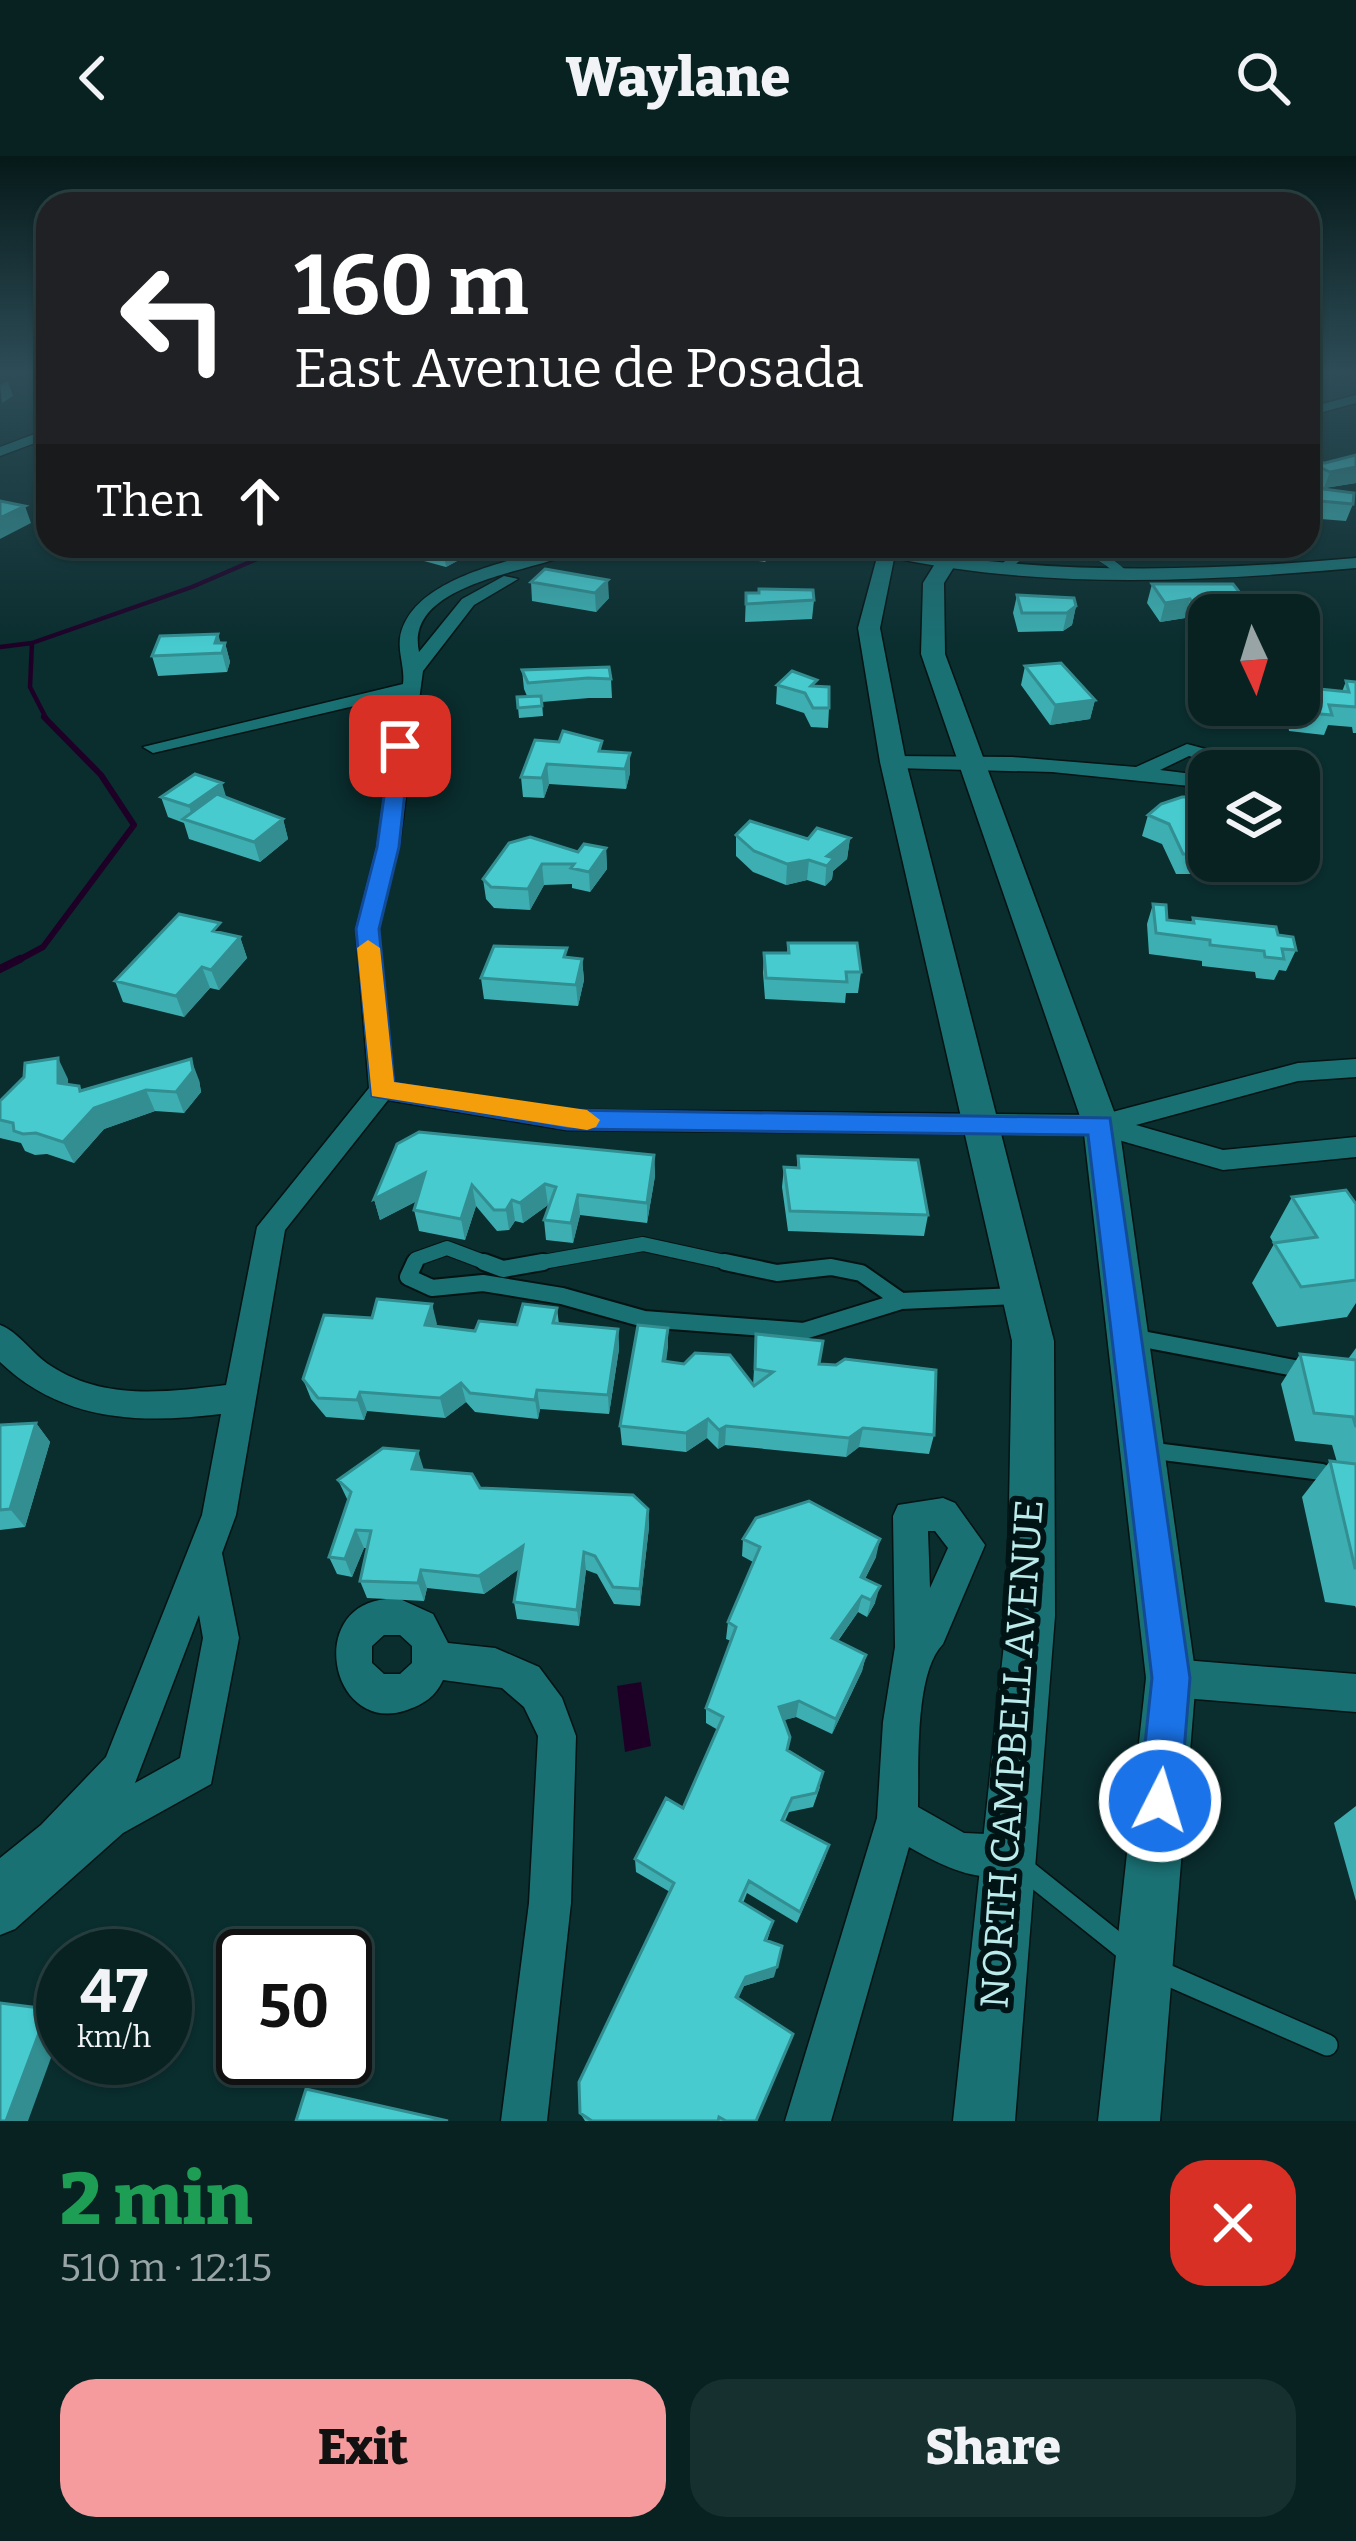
<!DOCTYPE html>
<html lang="en">
<head>
<meta charset="utf-8">
<style>
  body { margin:0; font-family:Bitter,serif; background:#162f2f; color:#f1f3f6; height:100vh; display:flex; flex-direction:column; font-size:45px; white-space:nowrap }
  * { box-sizing:border-box; margin:0 }
  p { font-size:39px; color:#98a4a5 }
  .icon { flex:none; width:66px; height:66px; fill:none; stroke:currentColor; stroke-width:2; stroke-linecap:round; stroke-linejoin:round }
  .map { position:relative; height:1965px; overflow:hidden }
  .details { display:flex; flex-direction:column; background:#082222; flex:1 }
  .details>* { flex:none }
  .top-card { position:absolute; left:36px; top:36px; width:1284px; height:366px; border-radius:36px; box-shadow:0 3px 9px #0004,0 0 0 3px #293f40; background:#202124; color:#fff; overflow:hidden }
  .needle { width:78px; rotate:176deg }
  .tools { position:absolute; left:1188px; top:438px; display:grid; gap:24px }
  .tools a { display:grid; place-items:center; width:132px; height:132px; border-radius:24px; background:#082222; box-shadow:0 3px 9px #0004,0 0 0 3px #293f40; font-size:60px }
  .speed { position:absolute; left:36px; top:1773px; display:flex; gap:24px; font-size:60px; font-weight:700; text-align:center }
  .speed>* { display:grid; place-content:center; width:156px; height:156px; border-radius:50%; background:#082222; box-shadow:0 3px 9px #0004,0 0 0 3px #293f40; line-height:1 }
  .speed small { font-size:30px; font-weight:400 }
  .speed .limit { border:6px solid #111; border-radius:18px; background:#fff; color:#111 }
  .pin { position:absolute; display:grid; place-items:center; width:102px; height:102px; color:#fff; margin:-51px; border-radius:24px; box-shadow:0 6px 18px #0006 }
  .me { position:absolute; width:132px; margin:-66px; rotate:5deg; stroke-linejoin:round; filter:drop-shadow(0 0 9px #0008) }
  .turn { display:flex; align-items:center; gap:42px; height:252px; padding:0 60px; font-size:54px }
  .turn .icon { width:156px; height:156px; stroke-width:2.5 }
  .turn b { display:block; font-size:84px; line-height:102px }
  .then { display:flex; align-items:center; height:114px; padding:0 60px; background:#0003; gap:24px; font-size:45px }
  .round { display:grid; place-items:center; flex:none; width:126px; height:126px; border-radius:36px; background:#162f2f }
  .summary { display:flex; align-items:center; justify-content:space-between; height:204px; padding:0 60px }
  h1 { font-size:72px; font-weight:800; line-height:90px; color:#1e9e55 }
  .cta { display:flex; gap:24px; margin-top:auto; padding:24px 60px }
  .cta a { flex:1; height:138px; border-radius:36px; background:#f59b9d; color:#111; font-size:48px; font-weight:800; line-height:138px; text-align:center }
  .cta a+a { background:#162f2f; color:#f1f3f6 }
  header { display:flex; justify-content:space-between; align-items:center; height:156px; padding:0 60px; background:#082222; font-size:54px; font-weight:800 }
  .map>svg:first-child { display:block }
</style>
</head>
<body>
<header><svg class="icon" aria-label="back" viewBox="0 0 24 24"><path d="M15 5l-7 7 7 7"/></svg>Waylane<svg class="icon" aria-label="search" viewBox="0 0 24 24"><circle cx="10" cy="10" r="6"/><path d="M15 15l6 6"/></svg></header>
<div class="map">
<svg width="1356" height="1965" viewBox="0 0 1356 1965">
  <rect width="100%" height="100%" fill="#0a2d2e"/>
  <path fill="#1e0027" d="M641,1526L651,1590L625,1596L617,1530Z"/>
  <g fill="none" stroke-linecap="round" stroke-linejoin="round">
    <path stroke="#1e0027" stroke-width="4.5" d="M0,491L32,487
      M47,564L30,531L32,487L192,431L287,390"/>
    <path stroke="#1e0027" stroke-width="6" d="M15,806L43,791L134,669L101,619L44,561"/>
    <path stroke="#1e0027" stroke-width="8" d="M0,813L20,803"/>
    <g stroke="#051313" stroke-width="10">
      <path id="lane-far3" d="M1003,413C1037,378 1090,385 1123,418"/>
    </g>
    <g stroke="#051313" stroke-width="16">
      <path id="lane-far2" d="M413,1109L416,1103L447,1092L492,1109
        M526,1109L643,1088L739,1109"/>
    </g>
    <g stroke="#051313" stroke-width="20">
      <path id="lane-far1" d="M415,1106L408,1121L432,1132L483,1127L562,1140L644,1163L804,1175L901,1145
        M484,1106L503,1113L543,1106
        M725,1106L777,1117L831,1111L861,1117L901,1145
        M901,1145L1017,1140
        M1132,1181L1305,1214
        M1147,1294L1322,1316"/>
    </g>
    <g stroke="#051313" stroke-width="24">
      <path id="lane" d="M1023,1712L1132,1799
        M1156,1814L1327,1889"/>
    </g>
    <g stroke="#051313" stroke-width="3">
      <path id="street" d="M1356,239V247L1308,260V252Z
        M48,273V282L0,300V291Z
        M564,390H588C548,416 403,422 419,496L462,443L504,420L518,423L474,449L423,515L399,691L378,773L394,927L567,954L1101,959L1298,907L1356,903V921L1298,925L1136,969L1223,994L1356,981V1001L1223,1014L1101,979L567,974L388,944L285,1074L236,1359L222,1397L239,1482L211,1628L123,1677L15,1773L0,1779V1702L41,1669L106,1601L202,1359L221,1258C140,1268 63,1266 0,1206V1169C19,1176 33,1199 51,1210C105,1245 166,1236 226,1229L257,1071L369,932L356,773L377,691L401,539L153,597L143,591L403,528C405,512 398,497 400,482C410,421 515,404 564,390ZM199,1459L203,1482L180,1602L135,1627Z
        M885,391C1042,419 1197,416 1356,402V412C1198,426 1036,434 880,399V393Z
        M1187,588L1228,599L1242,615H1221L1214,607L1189,600L1160,614L1209,620V632L1052,616L893,612L883,606L893,600L1012,601L1136,611Z
        M943,1342L955,1347L985,1389L943,1488C914,1517 919,1610 918,1651L964,1677L1009,1679L1024,1685L1030,1700L1024,1715C983,1731 944,1711 909,1691L831,1965H785L877,1662L883,1566L895,1491L893,1360L898,1349ZM928,1375H935L948,1392L930,1432Z
        M400,1443L433,1458L448,1487L495,1492L539,1511L562,1542L576,1580L571,1747L547,1965H501L529,1747L538,1580L524,1551L502,1532L443,1524C435,1541 424,1548 407,1554C327,1582 302,1436 400,1443ZM384,1479H400L412,1490V1507L400,1518H384L372,1507V1490Z
        M1171,1503L1356,1518V1556L1171,1541L1158,1535L1152,1522L1158,1509Z"/>
    </g>
    <g stroke="#051313" stroke-width="3">
      <path id="secondary" d="M880,390H902L895,398L880,472L906,606L1054,1185L1055,1460L1015,1965H953L1007,1460L1012,1185L880,606L858,472Z
        M946,390H967L944,427L945,498L1119,969L1196,1522L1160,1965H1098L1146,1522L1083,969L921,498L923,427Z"/>
    </g>
    <use href="#lane-far3" stroke="#1a7174" stroke-width="9"/>
    <use href="#lane-far2" stroke="#1a7174" stroke-width="14"/>
    <use href="#lane-far1" stroke="#1a7174" stroke-width="16"/>
    <use href="#lane" stroke="#1a7174" stroke-width="21"/>
    <use href="#street" fill="#1a7174" fill-rule="evenodd"/>
    <use href="#secondary" fill="#1a7174" fill-rule="evenodd"/>
  </g>
  <path fill="#3dafb2" d="M1356,299V327L1325,332L1353,348L1346,365L1308,362V331L1324,332L1308,325V305L1325,307Z
    M375,390H455L457,405L446,411L424,405L423,399L413,403L394,397L393,392Z
    M709,390H776L765,406L709,398Z
    M545,413L609,442L596,456L532,445L531,426Z
    M1152,428L1244,442L1239,459H1209V467H1189L1185,462L1160,466L1147,447Z
    M746,437L814,444L812,463L745,466Z
    M1017,439L1076,450L1072,469L1063,475L1018,476L1013,457Z
    M225,487L230,506L227,516L158,520L152,500Z
    M1025,510L1095,544L1090,563L1050,569L1021,529Z
    M522,514L611,523L612,542H589L542,546L543,560L519,562L517,541L527,540L524,533Z
    M1346,525L1356,526V577H1353L1352,571L1328,569L1324,579L1289,575L1285,549H1299L1342,536Z
    M777,529L817,530L829,552L828,572L811,571L804,557L776,548Z
    M535,584L602,595L630,597V617L626,633L549,628L544,642L523,641L521,621Z
    M161,641L226,642L283,663L288,683L260,706L189,683L184,667L168,661Z
    M1209,641V705H1214L1210,718H1176L1162,688L1142,680L1148,659Z
    M736,679L808,683L850,682L847,703L833,715L832,723L825,730L807,724L786,729L753,716L736,700Z
    M606,692L607,713L590,736L572,732V728L544,729L530,754L494,752L486,743L483,723L578,696Z
    M1153,748L1167,764L1191,766L1193,762L1278,779L1296,794L1286,815L1279,814L1274,824L1256,822L1255,816L1202,810V805L1149,798L1147,768Z
    M223,778L240,781L247,802L219,834L210,832L184,861L123,846L115,825Z
    M788,787L861,816L858,837H846L845,847L765,843L763,817L764,797H787Z
    M568,802L582,803L584,824L578,850L484,843L481,822Z
    M68,923V929L79,930L82,934L199,924L201,936L184,957L155,955L104,973L74,1007L47,998L35,999L25,995L21,987L0,982V945Z
    M654,999L655,1020L647,1067L580,1059L573,1087L546,1084L544,1064L548,1049L523,1067L515,1065L509,1074L497,1075L476,1050L465,1084L419,1075L414,1054L417,1045L380,1064L374,1043Z
    M798,1000L928,1059L924,1080L788,1075L782,1031L784,1011L797,1012Z
    M1292,1041L1356,1048V1147L1347,1161L1277,1171L1252,1127L1274,1088L1270,1081Z
    M432,1148L436,1171L475,1175L517,1169L557,1152L559,1168L618,1173L619,1193L609,1258L540,1253L538,1263L475,1256L466,1246L445,1262L367,1255L364,1264L326,1261L311,1243L303,1223L372,1162Z
    M668,1172L666,1206L753,1230L756,1178L820,1208L934,1279L929,1298L859,1291L846,1301L725,1289L718,1293L707,1282L686,1296L622,1289L620,1270Z
    M1356,1192V1452L1355,1450L1325,1446L1302,1341L1330,1305L1337,1306L1332,1289L1295,1285L1281,1228L1300,1198L1348,1203Z
    M36,1267L50,1286L25,1371L0,1374V1269Z
    M424,1314L480,1332L648,1353L649,1371L640,1450L614,1448L597,1418L586,1414L579,1470L517,1463L514,1446L519,1413L484,1438L427,1432L424,1445L367,1442L360,1425L367,1392H364L352,1421L337,1418L329,1401L348,1345L338,1324Z
    M743,1383L876,1401L865,1423L875,1447L867,1461L858,1456L838,1485L866,1499L862,1515L832,1578L796,1561L784,1564L787,1594L820,1631L813,1651L789,1656L785,1665L829,1689L825,1702L797,1767L747,1737L743,1747L770,1776L767,1785L774,1821L744,1830L738,1842L756,1965H585L580,1957L670,1736L636,1716L635,1703L683,1652L718,1574L706,1567V1552L731,1485L726,1483L728,1466L753,1406L742,1400Z
    M1356,1650V1745L1334,1667Z"/>
  <path fill="#328e91" d="M8,225L13,240L2,247L0,229Z
    M1356,311V327L1324,332L1330,316Z
    M25,350L31,367L0,383V362Z
    M412,390H422L423,399L413,403Z
    M449,390H455L457,405L446,411L443,393Z
    M766,390H776L765,406Z
    M608,424L609,442L596,456L595,437Z
    M1190,443L1185,462L1160,466L1165,447Z
    M1076,450L1072,469L1063,475L1067,457Z
    M218,478L223,494L225,487L230,506L227,516L222,497L215,487Z
    M1095,544L1090,563L1050,569L1055,549Z
    M630,597V617L626,633L625,613Z
    M547,608L549,628L544,642L542,622Z
    M222,627L228,647L194,666L189,650Z
    M283,663L288,683L260,706L254,686Z
    M850,682L847,703L833,715L832,723L825,730L827,700Z
    M606,692L607,713L590,736L589,716Z
    M809,704L807,724L786,729L787,708Z
    M542,708L544,729L530,754L528,733Z
    M240,781L247,802L219,834L211,814Z
    M582,803L584,824L578,850L576,829Z
    M202,811L210,832L184,861L176,840Z
    M58,902L68,923L69,948L58,927Z
    M191,903L199,924L201,936L184,957L176,936Z
    M146,934L155,955L104,973L74,1007L63,986L94,952Z
    M654,999L655,1020L647,1067V1047Z
    M425,1017L430,1038L380,1064L374,1043Z
    M545,1028L548,1049L523,1067L520,1047Z
    M472,1029L476,1050L465,1084L461,1063Z
    M578,1039L580,1059L573,1087L571,1067Z
    M512,1044L515,1065L509,1074L506,1054Z
    M432,1148L437,1168L430,1189L425,1169Z
    M668,1172V1192L663,1225V1205Z
    M618,1173L619,1193L609,1258L608,1239Z
    M461,1227L466,1246L445,1262L440,1242Z
    M537,1234L540,1253L538,1263L535,1244Z
    M360,1236L367,1255L364,1264L357,1244Z
    M708,1263L707,1282L686,1296V1277Z
    M36,1267L50,1286L25,1371L10,1353Z
    M726,1270L725,1289L718,1293L719,1274Z
    M863,1272L859,1291L846,1301L849,1282Z
    M418,1295L424,1314L412,1313Z
    M648,1353L649,1371L640,1450V1433Z
    M356,1374L364,1392L352,1421L345,1403Z
    M880,1383L876,1401L857,1438L861,1421Z
    M523,1390L526,1408L484,1438L479,1420Z
    M584,1396L586,1414L579,1470L577,1454Z
    M421,1414L427,1432L424,1445L418,1427Z
    M880,1430L875,1447L867,1461L871,1444Z
    M862,1440L858,1456L828,1498L832,1482Z
    M866,1499L862,1515L832,1578L836,1563Z
    M799,1545L796,1561L777,1566L779,1551Z
    M777,1811L774,1821L744,1830L735,1850L736,1841L746,1821Z
    M48,1853L63,1861V1869L28,1965H6Z"/>
  <path fill="#47cbcf" stroke="#328e91" stroke-width="3" d="M1356,299V311L1330,316L1308,306L1325,307Z
    M1308,331L1354,337L1353,348L1308,344Z
    M0,345L25,350L0,362Z
    M545,413L608,424L595,437L531,426Z
    M1152,428H1233L1244,442L1213,443L1217,448L1194,449L1190,443L1165,447Z
    M759,433L813,434L814,444L746,448V437H759Z
    M1017,439L1074,442L1076,450L1067,457H1022Z
    M218,478L215,487H225L222,497L152,500L160,480Z
    M1061,507L1095,544L1055,549L1025,510Z
    M609,511L611,523L588,522L528,527L522,514Z
    M792,515L817,524L811,530L829,531V552H813L805,537L777,529Z
    M1346,525L1356,526V551L1329,549L1332,559L1297,556L1295,549H1299V531L1349,536Z
    M541,540L542,550L518,552L517,541Z
    M563,575L602,585L599,595L630,597L625,613L547,608L542,622L521,621L535,584L559,586Z
    M195,618L222,627L189,650L161,641Z
    M217,638L283,663L254,686L183,663Z
    M1182,641H1209V677H1207L1209,682V698H1183L1169,668L1148,659L1161,648Z
    M750,665L808,683L817,672L850,682L827,700L834,702L827,710L809,704L787,708L754,695L736,679Z
    M530,681L578,696L584,688L606,692L589,716L571,712L574,708H542L528,733L491,731L483,723L509,687Z
    M1153,748L1166,749L1167,764L1194,767L1193,762L1276,771L1278,779L1293,781L1296,794L1282,793L1284,803L1265,801L1264,795L1210,789V784L1156,777Z
    M179,758L220,767L213,775L240,781L211,814L202,811L176,840L115,825Z
    M788,787H857L861,816H846L847,826L766,822L764,797H789Z
    M494,790L567,792L564,801L582,803L576,829L481,822Z
    M58,902V927L79,930L80,935L191,903L193,915L176,936L146,934L94,952L63,986L36,977L23,978L14,975L13,967L0,964V945L24,921L25,907Z
    M419,976L654,999L647,1047L578,1039L571,1067L544,1064L556,1031L545,1028L520,1047L512,1044L506,1054H494L472,1029L461,1063L414,1054L425,1017L374,1043L397,988Z
    M798,1000L918,1004L928,1059L790,1055L784,1011L799,1012Z
    M1346,1034L1356,1048V1124L1301,1131L1274,1087L1317,1081L1292,1041Z
    M377,1143L432,1148L425,1169L475,1175L479,1165L517,1169L523,1148L557,1152L553,1167L618,1173L608,1239L537,1234L535,1244L470,1237L461,1227L440,1242L360,1236L357,1244L318,1242L303,1223L324,1159L372,1162Z
    M638,1169L668,1172L663,1205L684,1208L695,1197L730,1199L754,1230L773,1216L755,1213L756,1178L823,1185L819,1208L836,1209L845,1203L936,1214L934,1279L863,1272L849,1282L726,1270L719,1274L708,1263L686,1277L620,1270Z
    M1300,1198L1356,1204V1271L1353,1261L1314,1257Z
    M36,1267L10,1353L0,1354V1269Z
    M383,1292L418,1295L412,1313L472,1318L480,1332L633,1339L648,1353L640,1433L613,1431L595,1400L584,1396L577,1454L514,1446L523,1390L479,1420L421,1414L418,1427L360,1425L371,1375L356,1374L345,1403L329,1401L351,1336L338,1324Z
    M1330,1305L1356,1308V1412H1355Z
    M809,1345L880,1383L861,1421L880,1430L871,1444L862,1440L832,1482L866,1499L836,1563L799,1545L779,1551L790,1581L787,1594L823,1616L816,1637L792,1642L782,1664L829,1689L800,1756L749,1725L740,1745L773,1765L765,1784L782,1790L777,1811L746,1821L736,1841L793,1878L756,1965H726L719,1961L718,1965H592L580,1957L579,1926L674,1727L635,1703L666,1642L683,1652L723,1561L706,1552L736,1471L728,1466L760,1391L743,1383L756,1362Z
    M0,1847L48,1853L6,1965H0Z
    M306,1933L448,1965H296Z"/>
  <linearGradient id="sky" x2="0" y2="1"><stop stop-color="#061919"/><stop offset="0.44" stop-color="#2d4c57"/><stop offset="1" stop-color="#2d4c57" stop-opacity="0"/></linearGradient>
  <rect width="1356" height="491" fill="url(#sky)"/>
  <path fill="#1a73e8" stroke="#114b97" stroke-width="3" d="M400,584L410,590L399,691L379,773L394,927L567,954L1110,962L1190,1522L1180,1645L1174,1660L1160,1665L1145,1660L1139,1645L1152,1522L1088,979L567,973L372,940L356,773L377,691L391,590Z"/>
  <path fill="#f59e0b" d="M368,784L380,792L394,926L587,954L600,964L596,971L587,974L372,940L357,792Z"/>
  <g text-anchor="middle" dominant-baseline="central" stroke-width="12" stroke-linejoin="round" paint-order="stroke">
    <g font-size="39" fill="#bcebec" stroke="#001415">
      <text transform="translate(1012 1598) rotate(-86)">NORTH CAMPBELL AVENUE</text>
    </g>
  </g>
</svg>
<div class="tools">
<a><svg class="needle" viewBox="-14 -14 28 28"><path d="M0-13l5 13h-10z" fill="#e53935"/><path d="M0 13l5-13h-10z" fill="#98a4a5"/></svg></a>
<a><svg class="icon" aria-label="layers" viewBox="0 0 24 24"><path d="M12 4l9 5-9 5-9-5zM3 14l9 5 9-5"/></svg></a>
</div>
<div class="speed"><div>47<small>km/h</small></div><div class="limit">50</div></div>
<div class="pin" style="left:400px;top:590px;background:#d93025"><svg class="icon" aria-label="arrive" viewBox="0 0 24 24"><path d="M6 21V4h12l-3 4 3 4H6"/></svg></div>
<svg class="me" style="left:1160px;top:1645px" viewBox="-20 -20 40 40"><circle r="17" fill="#1a73e8" stroke="#fff" stroke-width="3"/><path d="M0-11L8 9 0 5-8 9z" fill="#fff"/></svg>
<div class="top-card">
<div class="turn"><svg class="icon" aria-label="left" viewBox="0 0 24 24"><path d="M17 20v-9H6M10 6l-5 5 5 5"/></svg><div><b>160 m</b>East Avenue de Posada</div></div>
<div class="then">Then<svg class="icon" aria-label="ahead" viewBox="0 0 24 24"><path d="M12 20V5M6 11l6-6 6 6"/></svg></div>
</div>
</div>
<section class="details">
<div class="summary"><div><h1>2 min</h1><p>510 m · 12:15</p></div><a class="round" style="background:#d93025;color:#fff"><svg class="icon" aria-label="close" viewBox="0 0 24 24"><path d="M6 6l12 12M18 6L6 18"/></svg></a></div>
<div class="cta"><a>Exit</a><a>Share</a></div>
</section>
</body>
</html>
